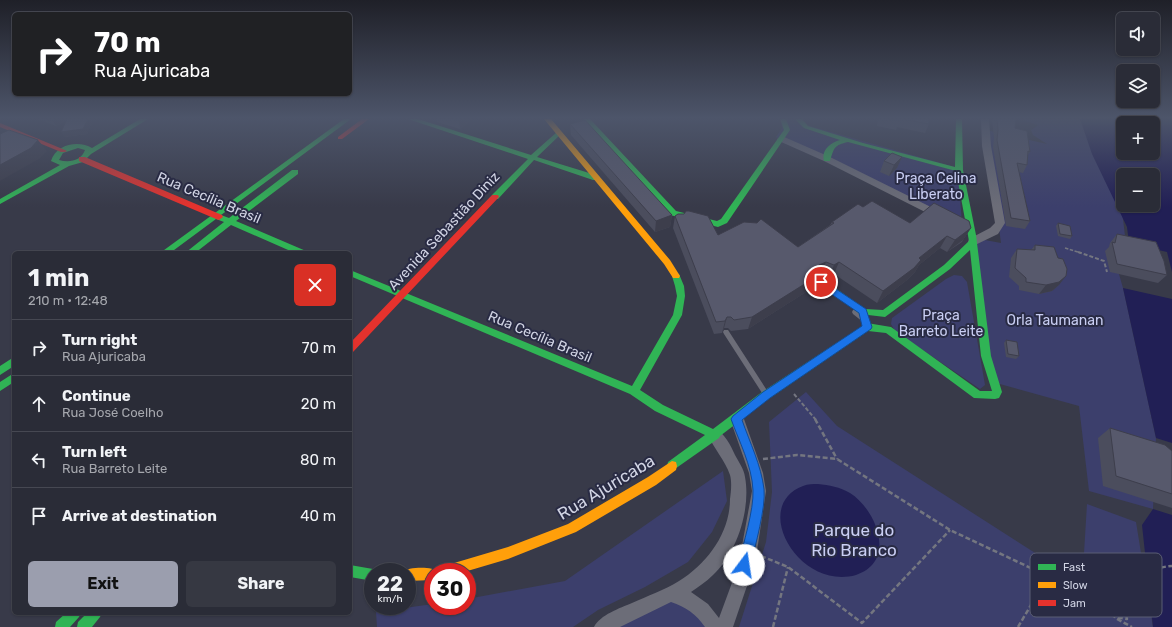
<!DOCTYPE html>
<html lang="en">
<head>
<meta charset="utf-8">
<style>
  body { margin:0; font-family:Rubik,sans-serif; background:#363842; color:#f1f3f6; height:100vh; display:flex; flex-direction:column; font-size:15px; white-space:nowrap }
  * { box-sizing:border-box; margin:0 }
  p { font-size:13px; color:#a5a7ad }
  .icon { flex:none; width:22px; height:22px; fill:none; stroke:currentColor; stroke-width:2; stroke-linecap:round; stroke-linejoin:round }
  .map { position:relative; flex:1; overflow:hidden }
  .details { position:absolute; left:12px; top:251px; width:340px; height:364px; display:flex; flex-direction:column; background:#2a2c37; border-radius:6px; box-shadow:0 1px 3px #0004,0 0 0 1px #464852 }
  .details>* { flex:none }
  .hud { position:absolute; left:12px; top:12px; width:340px; height:84px; border-radius:6px; box-shadow:0 1px 3px #0004,0 0 0 1px #464852; background:#202124; color:#fff; overflow:hidden }
  .fabs { position:absolute; left:1116px; top:12px; display:grid; gap:8px }
  .fabs a { display:grid; place-items:center; width:44px; height:44px; border-radius:6px; background:#2a2c37; box-shadow:0 1px 3px #0004,0 0 0 1px #464852; font-size:20px }
  .speed { position:absolute; left:364px; top:563px; display:flex; gap:8px; font-size:20px; font-weight:700; text-align:center }
  .speed>* { display:grid; place-content:center; width:52px; height:52px; border-radius:50%; background:#2a2c37; box-shadow:0 1px 3px #0004,0 0 0 1px #464852; line-height:1 }
  .speed small { font-size:10px; font-weight:400 }
  .speed .limit { border:6px solid #d22; background:#fff; color:#111 }
  .pin { position:absolute; display:grid; place-items:center; width:34px; height:34px; color:#fff; margin:-17px; border:2px solid #fff; border-radius:50%; box-shadow:0 1px 4px #0007 }
  .me { position:absolute; width:44px; margin:-22px; rotate:14deg; stroke-linejoin:round; filter:drop-shadow(0 0 3px #0008) }
  .turn { display:flex; align-items:center; gap:14px; height:84px; padding:0 16px; font-size:18px }
  .turn .icon { width:52px; height:52px; stroke-width:2.5 }
  .turn b { display:block; font-size:28px; line-height:34px }
  .round { display:grid; place-items:center; flex:none; width:42px; height:42px; border-radius:6px; background:#363842 }
  .summary { display:flex; align-items:center; justify-content:space-between; height:68px; padding:0 16px }
  h1 { font-size:24px; font-weight:700; line-height:30px }
  .action { display:flex; gap:8px; margin-top:auto; padding:8px 16px }
  .action a { flex:1; height:46px; border-radius:6px; background:#9b9eae; color:#111; font-size:16px; font-weight:700; line-height:46px; text-align:center }
  .action a+a { background:#363842; color:#f1f3f6 }
  ul { padding:0; list-style:none }
  li { display:flex; align-items:center; gap:12px; height:56px; padding:0 16px; border-top:1px solid #464852 }
  li div { flex:1 }
  li b { display:block; font-size:15px }
  li em { font-style:normal }
  .map>svg:first-child { display:block }
</style>
</head>
<body>
<div class="map">
<svg width="1172" height="627" viewBox="0 0 1172 627">
  <rect width="100%" height="100%" fill="#383a49"/>
  <path fill="#3c3f6c" d="M781,119H794L803,124L958,168L962,224L776,137L782,128Z
    M1019,119H1087L1119,184L1126,245L1110,243L1123,288L1156,438L1153,509L1089,491L1079,406L989,381L974,238L1001,243L986,130L1047,144L1033,135L1031,130L1038,125Z
    M954,275L962,276L967,282L985,385L980,389L895,331L891,324L892,318L946,279Z
    M806,392L837,426L1043,558L1082,586L1087,504L1136,522L1153,627H739L766,542L772,492L769,422Z
    M723,471L727,501L712,532L688,562L645,587L598,610L573,627H377L376,612L433,604V606H467V599L565,581Z
    M674,599L689,605L707,627H614Z"/>
  <path fill="#211f55" fill-rule="evenodd" d="M1080,119H1172V272L1167,252L1129,243L1127,227L1092,154ZM1123,123H1153V153H1123ZM1123,175H1153V205H1123Z
    M1123,288L1172,299V443L1156,438Z
    M818,484C829,485 840,487 850,493C877,510 897,562 856,575C799,591 750,506 803,486C808,484 813,484 818,484Z
    M1153,509L1172,515V627H1153L1142,525Z"/>
  <g fill="none" stroke-linecap="round" stroke-linejoin="round">
    <path stroke="#747680" stroke-width="1.5" stroke-dasharray="3.5 1.5" stroke-linecap="butt" d="M1065,248L1081,253"/>
    <path stroke="#747680" stroke-width="2" stroke-dasharray="4 2" stroke-linecap="butt" d="M1078,252L1104,261L1107,272
      M794,394L816,420"/>
    <path stroke="#747680" stroke-width="2.5" stroke-dasharray="5 2.5" stroke-linecap="butt" d="M815,419L837,459
      M763,459L797,455L837,459L950,530L1035,570L1115,617L1127,619L1124,606L1125,588C1139,576 1153,567 1172,566
      M761,556L788,567L862,623L950,530
      M1117,619L1132,627
      M773,627L788,567
      M1018,627L1031,605L1035,570"/>
    <path fill="#6c6d78" fill-rule="evenodd" d="M853,310H857L867,318L868,320L867,322H863L853,314L852,312Z
      M724,330H728L768,392L769,394L768,396L766,397L764,396L724,334L723,332Z"/>
    <path fill="#6c6d78" fill-rule="evenodd" d="M981,119H989L991,146L1005,223L998,234L973,246L969,245L968,242L969,239L990,228L995,223L982,146Z
      M782,136L830,157L945,214L946,216L941,219L937,218L824,161L779,141L777,139Z
      M737,413L742,415L744,419L763,473L766,491L757,551L749,580L733,627H705C696,614 686,607 671,602L620,627H594C600,615 620,608 632,603C647,596 665,590 679,581C707,564 730,533 730,499C731,492 732,482 730,475C725,460 714,449 708,435L710,431L715,429C724,432 731,446 735,455C738,461 744,469 745,477C751,509 737,553 713,575C706,582 698,587 691,592L708,604L719,618L733,580L741,551L752,491L749,473L730,419L732,415Z"/>
    <path fill="#30b455" fill-rule="evenodd" d="M140,119H148L91,154L83,162L69,166L0,204V199L60,165L51,161C56,144 79,140 92,148ZM78,148L85,150C81,161 69,163 59,160L63,153Z
      M344,119H351L221,215L229,218L292,170H298V174L236,221L306,251L307,253H295L231,225L195,253H185L224,222L216,219L170,253H160Z
      M408,119H418L531,155L557,132H561V134L537,157L599,176L600,178L596,180H593L534,160L498,199H492V195L528,159Z
      M583,119H590L676,211L717,221L721,219L784,130L780,119H786L790,130L727,223L718,227L670,215Z
      M795,119H802L808,126L863,143L955,167L956,119H962L963,170L976,235L991,356L1002,392L999,398L995,399L974,398L886,333L868,331L770,398L720,436L719,438L672,471L668,470L667,466L668,462L705,435L655,411L630,394L350,276V270L632,386L673,315L677,296L675,286L672,276L676,273L679,274L684,286L685,296L682,315L640,390L663,405L713,429L762,392L867,323L891,327L980,391H992L981,356L970,250L950,269L885,317L860,314L817,282L821,279L824,280L865,309L883,310L944,265L969,241L956,171L848,142C834,145 834,148 830,161H824C821,150 830,143 840,140L804,128Z
      M14,357V366L0,375V366Z
      M14,373V382L0,391V382Z
      M350,565L373,569L378,572H373V581L350,577Z
      M66,613H81L79,617L70,627H55L56,622Z
      M87,613H102L100,617L92,627H77L78,622Z"/>
    <path fill="#ff9f0a" fill-rule="evenodd" d="M544,119H551L670,260L680,276L679,278H673L664,264Z
      M672,461L676,462L677,466L676,470L656,485L576,532L508,559L464,572H433V580L407,581V572H402C408,567 433,566 438,572L440,568L444,566L508,547L568,524L648,477Z"/>
    <path fill="#e5322d" fill-rule="evenodd" d="M362,119H369L342,139H338V137Z
      M0,123L65,150L67,151L65,152H61L0,127Z
      M79,157H85L222,215L223,217L219,220L216,219L79,161Z
      M492,195H498L499,197L353,352L350,353V343Z"/>
  </g>
  <path fill="#4b4d5d" d="M38,119H93L87,134L64,137L67,120L56,126Z
    M437,119H472L460,129L437,122Z
    M878,119H929V124L925,133L897,127L896,130L877,126Z
    M992,119H1016L1015,128L1030,152L1027,156V165L1023,173L1019,172L1030,221L1025,229L1006,226L993,147L994,138Z
    M570,124L672,215L670,227L655,232L571,135Z
    M902,157L897,168L889,176L880,172L884,161Z
    M863,207L910,223L971,228L963,240L962,242L947,252L940,248L919,265L915,272L907,280L877,303L834,274L829,277L821,275L818,276L814,287L748,329L731,331L728,328H724L722,333L714,334L673,228L675,216L718,235L798,247L830,225L832,222Z
    M1058,223L1072,236L1070,239L1058,236L1056,226Z
    M1117,234L1167,275L1158,283L1110,272L1105,251L1109,247L1110,243Z
    M1035,245L1059,285L1052,291L1039,294L1019,290V286L1009,277L1011,258L1017,249L1031,250Z
    M1006,340L1019,356L1016,359L1006,357L1004,343Z
    M1110,428L1172,451V508L1103,486L1098,438Z"/>
  <path fill="#3d3e4c" d="M56,119H68L56,126L53,121Z
    M88,119H93L87,134L64,137L61,132Z
    M109,119H115L110,121Z
    M461,119H472L460,129L459,121Z
    M38,140L47,151L39,159L0,181V165Z
    M902,157L897,168L889,176L894,165Z
    M672,215L670,227L655,232L656,221Z
    M971,228L963,240L947,252L955,240Z
    M947,236L940,248L919,265L915,272L907,280L877,303L883,291L919,258Z
    M826,262L821,275L818,276L814,287L748,329L752,317L816,269L819,265Z
    M839,262L834,274L829,277L834,265Z
    M1066,276L1059,285L1052,291L1039,294L1046,285Z
    M727,317L724,328L722,333L725,321Z"/>
  <path fill="#57596c" stroke="#3d3e4c" d="M47,119H56L53,121Z
    M67,119H88L83,129L61,132Z
    M454,119H461L459,121Z
    M888,119H899V121Z
    M902,119H929V124Z
    M997,119H1016L1015,128L1027,131L1030,152L1028,151L1027,165L1017,163L1030,221L1011,218L997,140L998,130Z
    M585,120L672,215L656,221L570,124Z
    M9,130L38,140L31,148L0,165V134Z
    M892,153L902,157L894,165L884,161Z
    M872,201L910,223L934,203L969,221L971,228L955,240L947,236L919,258L921,260L914,268L883,291L839,262L834,265L826,262L819,265L816,269L819,275L752,317L734,320L731,317H727L725,321L716,322L675,216L678,214H684L686,211H689L708,216L718,235L744,222L757,223L761,219L798,247L834,223L832,222L858,204L863,207Z
    M1058,223L1070,226L1072,236L1060,234Z
    M1117,234L1156,242L1164,261L1167,275L1117,264L1112,242L1115,243Z
    M1035,245L1054,247L1058,258L1063,259L1067,269L1066,276L1059,282L1046,285L1026,282V278L1015,268L1017,249L1035,250Z
    M1006,340L1017,342L1019,356L1008,354Z
    M1110,428L1165,445L1172,451V494L1116,476Z"/>
  <linearGradient id="sky" x2="0" y2="1"><stop stop-color="#1f2028"/><stop offset="0.57" stop-color="#4d556a"/><stop offset="1" stop-color="#4d556a" stop-opacity="0"/></linearGradient>
  <rect width="1172" height="207" fill="url(#sky)"/>
  <path fill="#1a73e8" stroke="#114b97" d="M821,279L866,309L872,327L871,329L770,398L742,420C750,443 761,465 764,489C766,508 755,545 751,565L749,570L744,572L740,570L738,565C743,545 754,510 753,490C752,466 739,441 731,419L733,416L763,392L862,326L859,313L818,285L817,282Z"/>
  <g text-anchor="middle" dominant-baseline="central" stroke-width="4" stroke-linejoin="round" paint-order="stroke">
    <g font-size="14" fill="#c9cef3" stroke="#292b44">
      <text x="936" y="178">Praça Celina<tspan x="936" dy="16">Liberato</tspan></text>
      <text x="941" y="315">Praça<tspan x="941" dy="16">Barreto Leite</tspan></text>
      <text x="1055" y="320">Orla Taumanan</text>
    </g>
    <g font-size="14" fill="#d1d4e4" stroke="#292b44">
      <text transform="translate(209 198) rotate(23)">Rua Cecília Brasil</text>
      <text transform="translate(444 231) rotate(-47)">Avenida Sebastião Diniz</text>
      <text transform="translate(540 337) rotate(23)">Rua Cecília Brasil</text>
    </g>
    <g font-size="17" fill="#d1d4e4" stroke="#292b44">
      <text transform="translate(606 487) rotate(-31)">Rua Ajuricaba</text>
    </g>
    <g font-size="17" fill="#c9cef3" stroke="#292b44">
      <text x="854" y="530">Parque do<tspan x="854" dy="20">Rio Branco</tspan></text>
    </g>
  </g>
  <rect x="1030" y="553" width="132" height="64" rx="6" fill="#292b44" stroke="#5b5e74" stroke-width="1"/>
  <rect x="1038" y="564" width="18" height="6" fill="#30b455"/>
  <rect x="1038" y="582" width="18" height="6" fill="#ff9f0a"/>
  <rect x="1038" y="600" width="18" height="6" fill="#e5322d"/>
  <g font-size="11" fill="#d1d4e4">
    <text x="1063" y="571">Fast</text>
    <text x="1063" y="589">Slow</text>
    <text x="1063" y="607">Jam</text>
  </g>
</svg>
<div class="fabs">
<a><svg class="icon" aria-label="sound" viewBox="0 0 24 24"><path d="M4 9h4l5-4v14l-5-4H4zM17 9q2 3 0 6"/></svg></a>
<a><svg class="icon" aria-label="layers" viewBox="0 0 24 24"><path d="M12 4l9 5-9 5-9-5zM3 14l9 5 9-5"/></svg></a>
<a>+</a>
<a>−</a>
</div>
<div class="speed"><div>22<small>km/h</small></div><div class="limit">30</div></div>
<div class="pin" style="left:821px;top:282px;background:#d93025"><svg class="icon" aria-label="arrive" viewBox="0 0 24 24"><path d="M6 21V4h12l-3 4 3 4H6"/></svg></div>
<svg class="me" style="left:744px;top:565px" viewBox="-20 -20 40 40"><circle r="19" fill="#fff"/><path d="M0-13L10 11 0 6-10 11z" fill="#1a73e8"/></svg>
<div class="hud">
<div class="turn"><svg class="icon" aria-label="right" viewBox="0 0 24 24"><path d="M7 20v-9h11M14 6l5 5-5 5"/></svg><div><b>70 m</b>Rua Ajuricaba</div></div>
</div>
<section class="details">
<div class="summary"><div><h1>1 min</h1><p>210 m · 12:48</p></div><a class="round" style="background:#d93025;color:#fff"><svg class="icon" aria-label="close" viewBox="0 0 24 24"><path d="M6 6l12 12M18 6L6 18"/></svg></a></div>
<ul>
<li><svg class="icon" aria-label="right" viewBox="0 0 24 24"><path d="M7 20v-9h11M14 6l5 5-5 5"/></svg><div><b>Turn right</b><p>Rua Ajuricaba</p></div><em>70 m</em></li>
<li><svg class="icon" aria-label="ahead" viewBox="0 0 24 24"><path d="M12 20V5M6 11l6-6 6 6"/></svg><div><b>Continue</b><p>Rua José Coelho</p></div><em>20 m</em></li>
<li><svg class="icon" aria-label="left" viewBox="0 0 24 24"><path d="M17 20v-9H6M10 6l-5 5 5 5"/></svg><div><b>Turn left</b><p>Rua Barreto Leite</p></div><em>80 m</em></li>
<li><svg class="icon" aria-label="arrive" viewBox="0 0 24 24"><path d="M6 21V4h12l-3 4 3 4H6"/></svg><div><b>Arrive at destination</b></div><em>40 m</em></li>
</ul>
<div class="action"><a>Exit</a><a>Share</a></div>
</section>
</div>
</body>
</html>
